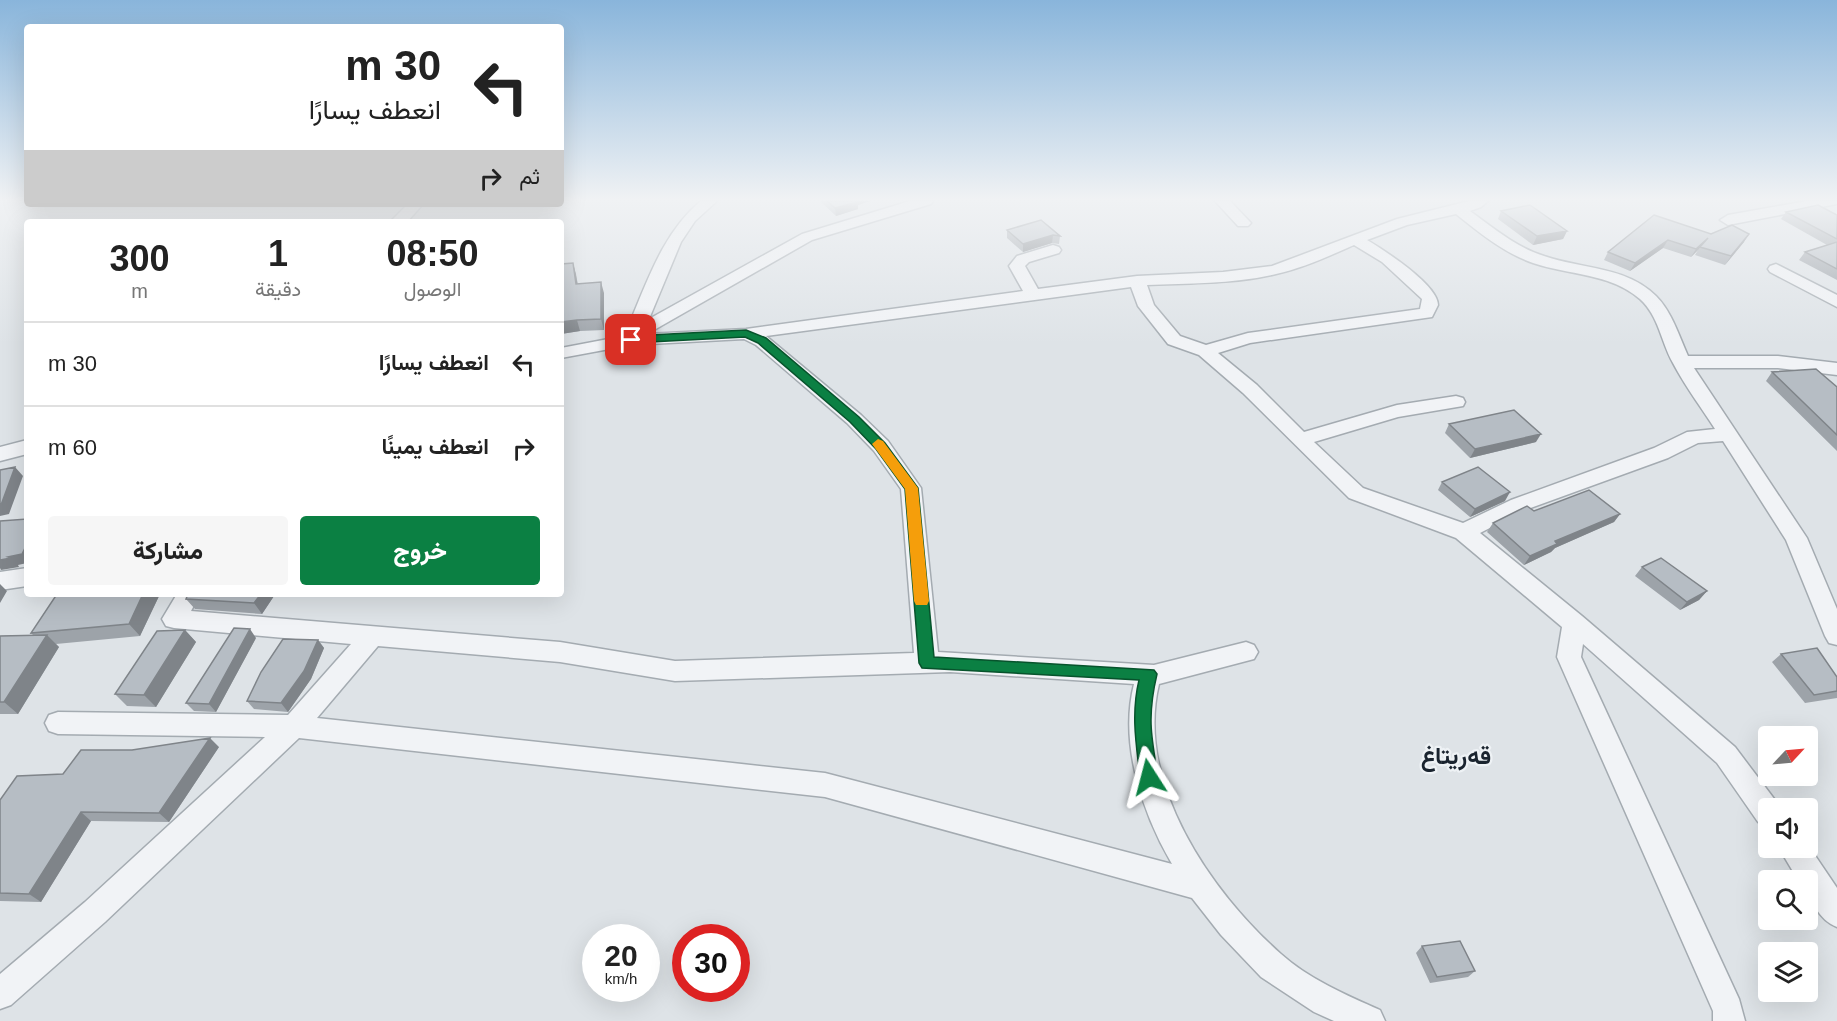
<!DOCTYPE html>
<html lang="ar">
<head>
<meta charset="utf-8">
<style>
  body { margin:0; font-family:Helvetica,Vazirmatn,sans-serif; background:#f6f6f6; color:#222; direction:rtl; height:100vh; display:flex; flex-direction:column; font-size:22px; white-space:nowrap }
  * { box-sizing:border-box; margin:0 }
  p { font-size:20px; color:#767676 }
  .icon { flex:none; width:33px; height:33px; fill:none; stroke:currentColor; stroke-width:2; stroke-linecap:round; stroke-linejoin:round }
  .map { position:relative; flex:1; overflow:hidden; direction:ltr }
  .side { position:absolute; left:24px; top:219px; width:540px; height:378px; display:flex; flex-direction:column; background:#fff; border-radius:6px; box-shadow:0 6px 24px #0002; direction:rtl }
  .side>* { flex:none }
  .guide { position:absolute; left:24px; top:24px; width:540px; height:183px; border-radius:6px; box-shadow:0 6px 24px #0002; direction:rtl; background:#fff; color:#222; overflow:hidden }
  .needle { width:39px; rotate:64deg }
  .fabs { position:absolute; left:1758px; top:726px; display:grid; gap:12px }
  .fabs a { display:grid; place-items:center; width:60px; height:60px; border-radius:6px; background:#fff; box-shadow:0 6px 24px #0002; font-size:30px }
  .speed { position:absolute; left:582px; top:924px; display:flex; gap:12px; font-size:30px; font-weight:700; text-align:center }
  .speed>* { display:grid; place-content:center; width:78px; height:78px; border-radius:50%; background:#fff; box-shadow:0 6px 24px #0002; line-height:1 }
  .speed small { font-size:15px; font-weight:400 }
  .speed .limit { border:9px solid #d22; background:#fff; color:#111 }
  .pin { position:absolute; display:grid; place-items:center; width:51px; height:51px; color:#fff; margin:-26px; border-radius:12px; box-shadow:0 3px 9px #0006 }
  .me { position:absolute; width:66px; margin:-33px; rotate:351deg; stroke-linejoin:round; filter:drop-shadow(0 0 4px #0008) }
  .turn { display:flex; align-items:center; gap:21px; height:126px; padding:0 24px; font-size:27px }
  .turn .icon { width:78px; height:78px; stroke-width:2.5 }
  .turn b { display:block; font-size:42px; line-height:51px }
  .then { display:flex; align-items:center; height:57px; padding:0 24px; background:#0003; gap:12px; font-size:22px }
  .eta { display:flex; justify-content:space-evenly; align-items:center; height:102px; text-align:center }
  .eta b { font-size:36px; font-weight:800; line-height:42px }
  .action { display:flex; gap:12px; margin-top:auto; padding:12px 24px }
  .action a { flex:1; height:69px; border-radius:6px; background:#0b8043; color:#fff; font-size:24px; font-weight:800; line-height:69px; text-align:center }
  .action a+a { background:#f6f6f6; color:#222 }
  ul { padding:0; list-style:none }
  li { display:flex; align-items:center; gap:18px; height:84px; padding:0 24px; border-top:2px solid #e0e0e0 }
  li div { flex:1 }
  li b { display:block; font-size:22px }
  li em { font-style:normal }
  .map>svg:first-child { display:block }
</style>
</head>
<body>
<div class="map">
<svg width="1837" height="1021" viewBox="0 0 1837 1021">
  <rect width="100%" height="100%" fill="#dee3e7"/>
  <g fill="none" stroke-linecap="round" stroke-linejoin="round">
    <g stroke="#a4abb1" stroke-width="3">
      <path id="street" d="M701,201H717L695,221L681,242L649,319L802,234L910,201H933L931,204L812,240L647,334L746,329L1023,291L1009,266L1017,256L1053,245L1059,247L1061,250L1059,253L1029,262L1025,266L1038,289L1137,276L1223,272L1272,266L1397,219L1469,201H1488L1481,207L1470,211C1493,228 1516,247 1544,256C1581,269 1626,266 1656,296C1672,312 1679,336 1688,356H1778L1837,363V375L1778,368H1694L1807,538L1837,609V645L1829,643L1825,636L1786,540L1723,441L1698,443L1668,458L1525,510L1480,533L1582,616L1735,747L1778,804L1780,808H1768V825L1758,822L1717,763L1583,644L1581,657L1739,999L1745,1021H1713V1011L1557,657L1562,627L1456,538L1349,498L1243,393L1199,355L1168,344L1138,306L1131,287L766,336L861,415L888,441L921,488L938,652L1154,665L1246,642L1254,645L1258,652L1254,659L1159,684C1135,783 1211,892 1281,954C1309,979 1346,995 1380,1010L1385,1021H1334L1314,1012L1261,977L1221,935L1192,898L825,797L299,738L105,922L11,1005L0,1009V974L85,902L265,737L58,734L49,731L45,723L49,715L58,712L288,715L351,644L174,628L166,626L162,619L177,594H200L191,611L560,642L675,661L914,653L901,489L874,451L847,423L756,345L744,339L631,345L561,358V348L624,336C645,289 660,235 701,201ZM1456,214C1480,233 1504,253 1533,263C1568,275 1610,273 1640,299C1659,316 1661,342 1673,363C1685,386 1701,407 1715,429L1687,432L1654,448L1511,500L1463,523L1363,488L1314,442L1398,417L1463,406L1465,402L1463,398L1456,396L1397,405L1304,432L1257,385L1218,353L1250,343L1432,317L1438,305C1438,285 1384,250 1367,240L1407,225ZM1354,245L1382,262L1422,299L1420,309L1248,333L1206,345L1180,336L1154,305L1147,285C1190,283 1234,284 1276,274C1303,268 1329,256 1354,245ZM378,646L560,662L675,681L950,672L1134,684C1119,743 1142,813 1172,864L825,773L317,718Z
        M1215,201H1230L1251,223L1248,226H1238Z
        M1807,201H1837V204L1728,225L1720,220L1728,215Z
        M408,204H423L407,222H390Z
        M1776,264L1837,295V307L1770,272L1768,269L1770,266Z
        M27,440V454L0,461V447Z
        M27,568V586L0,590V572Z
        M1808,845L1837,888V927C1819,920 1808,899 1808,880H1798L1779,848H1808Z"/>
    </g>
    <use href="#street" fill="#f1f3f6" fill-rule="evenodd"/>
  </g>
  <path fill="#9da3a9" d="M820,201H870L858,205V209L836,216Z
    M1501,211L1567,231L1563,239L1533,245L1498,219Z
    M1786,212L1837,215V280L1799,260L1805,252L1827,245L1781,219Z
    M1654,215L1711,234L1744,242L1725,265L1695,255L1698,250L1691,257L1663,248L1630,271L1604,260L1608,252Z
    M1007,230L1060,236L1059,244L1052,243L1023,252L1007,238Z
    M573,263L578,284L604,293V330L580,331L561,334Z
    M1772,372L1837,387V451L1766,381Z
    M1449,424L1536,442L1470,458L1445,433Z
    M1442,482L1505,501L1470,517L1438,490Z
    M1534,511L1620,514L1614,522L1555,548L1551,552L1524,565L1487,532L1493,523Z
    M1642,567L1707,591L1699,600L1680,610L1635,576Z
    M160,594L140,636L56,644L59,647L18,714H0V636L33,635L31,633Z
    M188,594H317L274,596L262,614L195,609L186,599Z
    M185,630L196,642L156,707L127,706L115,694Z
    M256,638L216,712L194,711L186,703Z
    M318,640L324,648L311,679L288,712L254,709L247,701Z
    M1781,654L1837,677V698L1805,703L1772,662Z
    M219,747L169,822L91,821L41,902L0,901V800L63,774L132,750Z
    M1422,946L1475,971L1468,977L1430,983L1416,953Z"/>
  <path fill="#7f8489" d="M854,201H870L858,205V209L836,216L835,208Z
    M1567,231L1563,239L1533,245L1537,236Z
    M1749,234L1744,242L1725,265L1731,256Z
    M1053,235L1052,243L1023,252V244Z
    M1708,238L1698,250L1691,257L1696,249Z
    M1668,240L1663,248L1630,271L1635,263Z
    M573,263L576,274L579,296L576,284Z
    M601,282L604,293V330L601,319Z
    M577,320L580,331L561,334V322Z
    M1541,434L1536,442L1470,458L1475,449Z
    M15,467L23,476L9,514L0,516V506Z
    M1510,492L1505,501L1470,517L1475,509Z
    M1620,514L1614,522L1555,548L1551,552L1524,565L1530,556L1555,541Z
    M27,544V563L18,565L19,567L1,570L0,568V560Z
    M0,584L7,591L0,603Z
    M1707,591L1699,600L1680,610L1687,602Z
    M143,594H160L140,636L129,624Z
    M261,594H273L274,596L262,614L254,603Z
    M250,629L256,638L216,712L209,704Z
    M185,630L196,642L156,707L144,695Z
    M47,635L59,647L18,714L4,702Z
    M318,640L324,648L311,679L288,712L281,703Z
    M210,738L219,747L169,822L159,813Z
    M81,812L91,821L41,902L29,894Z"/>
  <path fill="#b6bdc4" stroke="#7f8489" stroke-width="1.5" d="M827,201H857L858,202L835,208Z
    M1530,205L1567,231L1537,236L1501,211Z
    M1818,205L1837,215V239L1786,212Z
    M1654,215L1711,234L1732,225L1749,234L1731,256L1700,247L1708,238L1696,249L1668,240L1635,263L1608,252Z
    M1041,220L1060,236L1053,235L1023,244L1007,230Z
    M1837,242V269L1805,252Z
    M573,263L576,284L601,282V319L577,320L561,322V264Z
    M1816,369L1837,387V435L1772,372Z
    M1514,410L1541,434L1475,449L1449,424Z
    M15,467L1,505L0,506V470Z
    M1478,467L1510,492L1475,509L1442,482Z
    M1589,490L1620,514L1555,541L1557,544L1530,556L1493,523L1527,506L1534,511Z
    M27,519V544L22,554L8,557L11,558L0,560V521Z
    M1661,558L1707,591L1687,602L1642,567Z
    M57,594H143L129,624L31,633Z
    M188,594H261L254,603L186,599Z
    M234,628L250,629L209,704L186,703Z
    M185,630L144,695L115,694L157,631Z
    M47,635L4,702H0V636Z
    M283,639L318,640L304,671L281,703L247,701L261,672Z
    M1817,648L1837,677V691L1814,695L1781,654Z
    M210,738L159,813L81,812L29,894L0,893V800L17,776L63,774L81,750H132Z
    M1460,941L1475,971L1437,977L1422,946Z"/>
  <linearGradient id="sky" x2="0" y2="1"><stop stop-color="#89b5db"/><stop offset="0.58" stop-color="#f0f2f4"/><stop offset="1" stop-color="#f0f2f4" stop-opacity="0"/></linearGradient>
  <rect width="1837" height="344" fill="url(#sky)"/>
  <path fill="#0b8043" stroke="#07532c" stroke-width="1.5" d="M746,330L766,338L859,417L885,443L918,488L934,657L1154,670L1157,674C1147,716 1151,736 1158,777L1155,783L1149,785L1143,783L1140,777C1136,743 1131,714 1139,680L922,668L919,663L905,489L876,449L850,422L758,343L745,337L631,343L626,340L631,336Z"/>
  <path fill="#f59e0b" d="M878,439L883,441L918,488L929,601L927,605H916L914,601L905,489L872,444Z"/>
  <g text-anchor="middle" dominant-baseline="central" stroke-width="4.5" stroke-linejoin="round" paint-order="stroke">
    <g font-size="24" font-weight="bold" fill="#1a242f" stroke="#eef2f5">
      <text x="1456" y="755">قەریتاغ</text>
    </g>
  </g>
</svg>
<div class="fabs">
<a><svg class="needle" viewBox="-14 -14 28 28"><path d="M0-13l5 13h-10z" fill="#e53935"/><path d="M0 13l5-13h-10z" fill="#767676"/></svg></a>
<a><svg class="icon" aria-label="sound" viewBox="0 0 24 24"><path d="M4 9h4l5-4v14l-5-4H4zM17 9q2 3 0 6"/></svg></a>
<a><svg class="icon" aria-label="search" viewBox="0 0 24 24"><circle cx="10" cy="10" r="6"/><path d="M15 15l6 6"/></svg></a>
<a><svg class="icon" aria-label="layers" viewBox="0 0 24 24"><path d="M12 4l9 5-9 5-9-5zM3 14l9 5 9-5"/></svg></a>
</div>
<div class="speed"><div>20<small>km/h</small></div><div class="limit">30</div></div>
<div class="pin" style="left:631px;top:340px;background:#d93025"><svg class="icon" aria-label="arrive" viewBox="0 0 24 24"><path d="M6 21V4h12l-3 4 3 4H6"/></svg></div>
<svg class="me" style="left:1149px;top:777px" viewBox="-20 -20 40 40"><path d="M0-17L14 15 0 8-14 15z" fill="#0b8043" stroke="#fff" stroke-width="4"/></svg>
<div class="guide">
<div class="turn"><svg class="icon" aria-label="left" viewBox="0 0 24 24"><path d="M17 20v-9H6M10 6l-5 5 5 5"/></svg><div><b>30 m</b>انعطف يسارًا</div></div>
<div class="then">ثم<svg class="icon" aria-label="right" viewBox="0 0 24 24"><path d="M7 20v-9h11M14 6l5 5-5 5"/></svg></div>
</div>
<section class="side">
<div class="eta">
<div><b>08:50</b><p>الوصول</p></div>
<div><b>1</b><p>دقيقة</p></div>
<div><b>300</b><p>m</p></div>
</div>
<ul>
<li><svg class="icon" aria-label="left" viewBox="0 0 24 24"><path d="M17 20v-9H6M10 6l-5 5 5 5"/></svg><div><b>انعطف يسارًا</b></div><em>30 m</em></li>
<li><svg class="icon" aria-label="right" viewBox="0 0 24 24"><path d="M7 20v-9h11M14 6l5 5-5 5"/></svg><div><b>انعطف يمينًا</b></div><em>60 m</em></li>
</ul>
<div class="action"><a>خروج</a><a>مشاركة</a></div>
</section>
</div>
</body>
</html>
